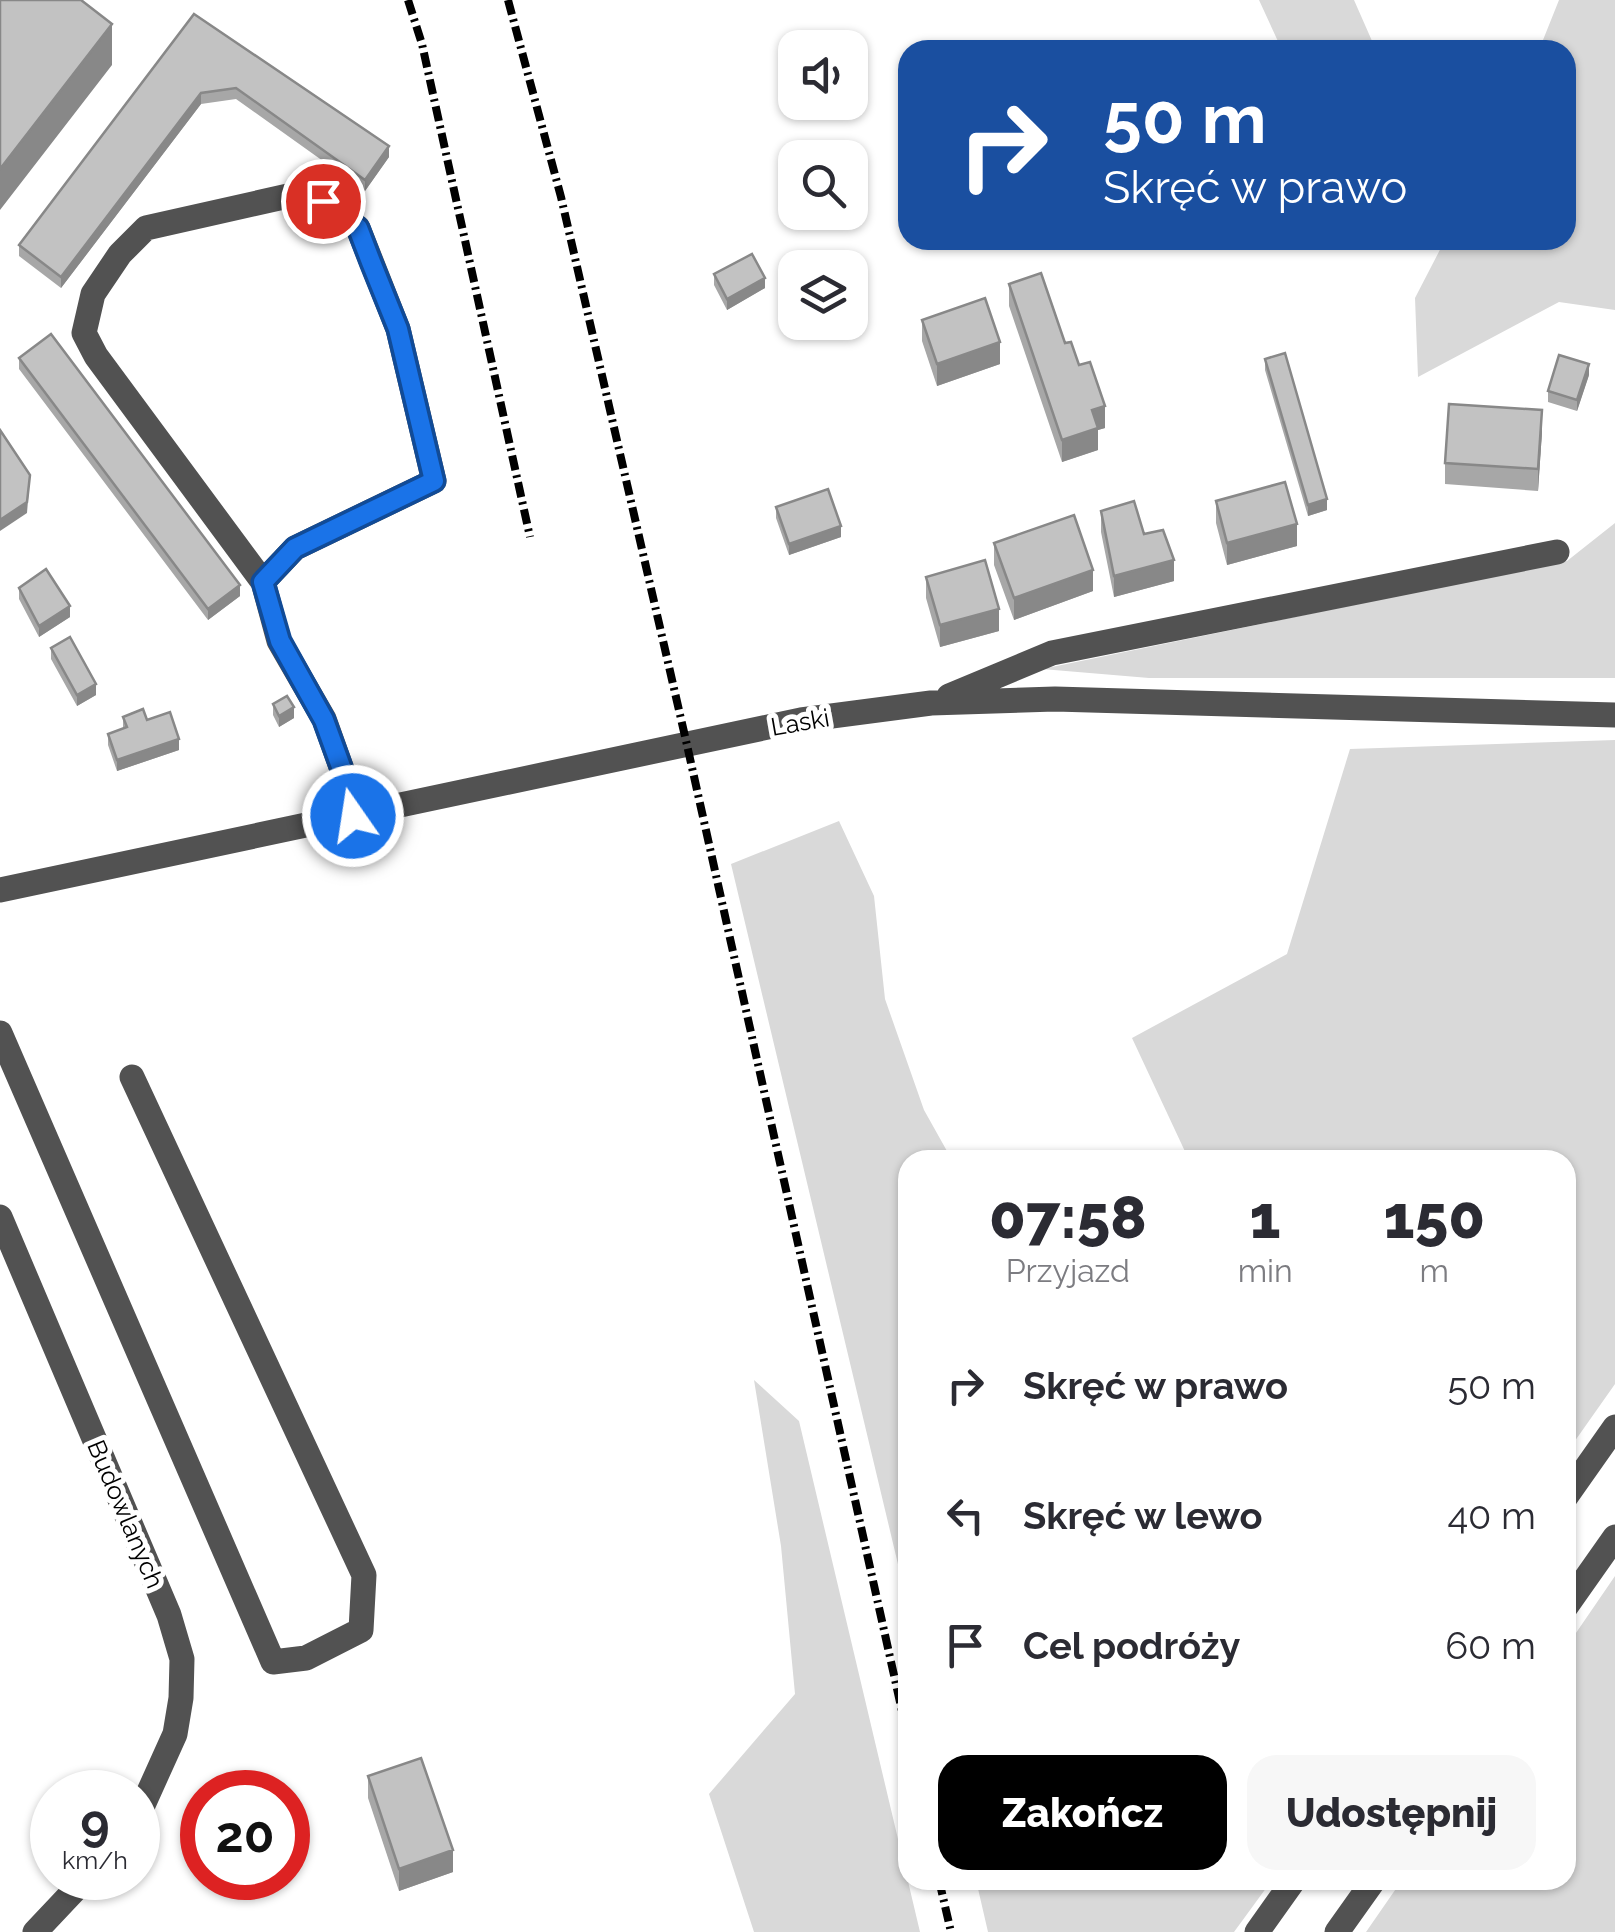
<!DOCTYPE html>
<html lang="pl">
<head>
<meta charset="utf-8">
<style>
  body { margin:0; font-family:Raleway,sans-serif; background:#f7f7f7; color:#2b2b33; height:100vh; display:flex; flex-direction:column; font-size:38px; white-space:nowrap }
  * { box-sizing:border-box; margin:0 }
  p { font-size:32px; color:#7c7c81 }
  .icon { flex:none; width:55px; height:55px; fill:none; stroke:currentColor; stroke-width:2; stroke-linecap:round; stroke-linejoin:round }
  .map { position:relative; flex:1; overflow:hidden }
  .sheet { position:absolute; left:898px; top:1150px; width:678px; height:740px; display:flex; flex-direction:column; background:#fff; border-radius:30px; box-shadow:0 2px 8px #0004 }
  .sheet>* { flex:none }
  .top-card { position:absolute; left:898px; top:40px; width:678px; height:210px; border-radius:30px; box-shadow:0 2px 8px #0004; background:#1a4fa0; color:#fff; overflow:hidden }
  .tools { position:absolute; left:778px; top:30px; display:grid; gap:20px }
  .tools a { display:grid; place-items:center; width:90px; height:90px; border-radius:20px; background:#fff; box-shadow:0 2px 8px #0004; font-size:50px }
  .speed { position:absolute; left:30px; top:1770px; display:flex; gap:20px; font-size:50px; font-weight:700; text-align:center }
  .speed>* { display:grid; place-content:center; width:130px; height:130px; border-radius:50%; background:#fff; box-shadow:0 2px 8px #0004; line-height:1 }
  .speed small { font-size:25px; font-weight:400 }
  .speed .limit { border:15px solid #d22; background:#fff; color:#111 }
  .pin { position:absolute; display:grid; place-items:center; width:85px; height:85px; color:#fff; margin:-42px; border:5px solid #fff; border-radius:50%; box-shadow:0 2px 10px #0007 }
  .me { position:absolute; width:110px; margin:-55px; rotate:347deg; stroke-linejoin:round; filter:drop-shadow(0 0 8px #0008) }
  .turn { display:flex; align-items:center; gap:35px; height:210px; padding:0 40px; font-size:45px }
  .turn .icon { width:130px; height:130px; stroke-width:2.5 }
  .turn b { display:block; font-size:70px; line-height:85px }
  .eta { display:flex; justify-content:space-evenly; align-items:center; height:170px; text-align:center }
  .eta b { font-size:60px; font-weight:800; line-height:70px }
  .action { display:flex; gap:20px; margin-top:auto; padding:20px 40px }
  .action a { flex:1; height:115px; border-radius:30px; background:#000; color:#fff; font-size:40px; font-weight:800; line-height:115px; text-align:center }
  .action a+a { background:#f7f7f7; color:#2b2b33 }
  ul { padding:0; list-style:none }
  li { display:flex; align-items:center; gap:30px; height:130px; padding:0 40px }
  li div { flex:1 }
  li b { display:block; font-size:38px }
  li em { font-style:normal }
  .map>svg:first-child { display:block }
</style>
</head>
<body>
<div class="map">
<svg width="1615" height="1932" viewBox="0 0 1615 1932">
  <rect width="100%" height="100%" fill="#fff"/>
  <path fill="#d9d9d9" d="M1259,0H1354L1376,50H1282Z
    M1559,0H1615V310L1559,302L1418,377L1415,298L1445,240H1565V50H1539Z
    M1615,523V678H1149L1042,669L1567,561Z
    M1615,740V1384L1565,1455V1160H1189L1132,1038L1287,954L1350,749Z
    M839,821L874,896L885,999L924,1110L952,1160H908L907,1602L731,864Z
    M754,1380L799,1421L920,1932H754L709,1794L795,1694L781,1546Z
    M1615,1576V1932H1366L1402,1880H1565V1649Z
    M976,1880H1272L1234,1932H988Z"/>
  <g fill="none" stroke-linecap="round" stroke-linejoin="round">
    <path stroke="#525252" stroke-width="25" d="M263,582L295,548L434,481L398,329L358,228L323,201L297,194L146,228L120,254L93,294L84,333L96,356L263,582L279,641L324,719L344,775L353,816
      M949,696L1052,653L1557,552
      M0,890L801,720L931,703L1055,699L1615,715
      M0,1033L273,1662L306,1658L361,1630L364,1575L132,1077
      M0,1217L169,1615L182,1659L181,1698L175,1734L138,1816
      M1565,1498L1615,1427
      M1565,1608L1615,1537
      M35,1932L86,1878
      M1257,1932L1294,1880
      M1337,1932L1374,1880"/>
    <path stroke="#000" stroke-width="8" stroke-dasharray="15 5 2.5 5" stroke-linecap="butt" d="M408,0L422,44L530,537
      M508,0L561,197L687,745L908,1738
      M939,1880L951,1932"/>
  </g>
  <path fill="#a7a7a7" d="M194,14L389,157L365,191L236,99L201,104L61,288L19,256V245Z
    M714,274L765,288L727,310L714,285Z
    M1009,284L1065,343L1079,365L1105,428L1098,430V450L1062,462L1009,306Z
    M922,320L1000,364L937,386L922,341Z
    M19,358L240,596L208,620L19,369Z
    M1265,359L1327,510L1308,516L1265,370Z
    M1589,375L1577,411L1548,402V391Z
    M1542,432L1538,491L1445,484V463Z
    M1216,501L1297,546L1227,565L1216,523Z
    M776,507L841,537L789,555L776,518Z
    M1101,511L1144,534L1174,581L1114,597L1101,532Z
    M994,543L1093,591L1014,620L994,565Z
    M926,577L999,631L940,647L926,598Z
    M19,588L70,617L39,637L19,599Z
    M51,648L96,695L77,706L51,659Z
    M273,704L294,718L279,727L273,715Z
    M123,717L147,720L179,750L117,771L108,745V734L123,729Z
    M368,1776L453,1872L399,1891L368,1798Z"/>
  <path fill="#888" d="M112,24V65L0,210V169Z
    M201,93V104L61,288V277Z
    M389,146V157L365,191V180Z
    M765,278V288L727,310V299Z
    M1000,342V364L937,386V364Z
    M1589,364V375L1577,411V400Z
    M1105,406V428L1098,430V450L1062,462V440L1092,410Z
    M1542,410V432L1538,491V469Z
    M30,475L27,513L0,531V520Z
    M1327,499V510L1308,516V505Z
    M1297,524V546L1227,565V543Z
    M841,526V537L789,555V544Z
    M1174,560V581L1114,597V576Z
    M1093,570V591L1014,620V598Z
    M240,585V596L208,620V609Z
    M70,606V617L39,637V626Z
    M999,609V631L940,647V625Z
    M96,684V695L77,706V695Z
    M294,707V718L279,727V716Z
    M179,739V750L117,771V760Z
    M453,1850V1872L399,1891V1869Z"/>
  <path fill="#c2c2c2" stroke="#888" stroke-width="2.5" d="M0,0H81L112,24L0,169Z
    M194,14L389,146L365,180L236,88L201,93L61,277L19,245Z
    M752,254L765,278L727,299L714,274Z
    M1041,273L1065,343L1071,342L1079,365L1090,362L1105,406L1092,410L1098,428L1062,440L1009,284Z
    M985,298L1000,342L937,364L922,320Z
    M51,334L240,585L208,609L19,358Z
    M1285,353L1327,499L1308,505L1265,359Z
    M1559,355L1589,364L1577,400L1548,391Z
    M1449,404L1542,410L1538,469L1445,463Z
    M0,430L30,475L27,502L0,520Z
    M1285,482L1297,524L1227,543L1216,501Z
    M828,489L841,526L789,544L776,507Z
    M1134,501L1144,534L1163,530L1174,560L1114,576L1101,511Z
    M1074,515L1093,570L1014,598L994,543Z
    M985,560L999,609L940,625L926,577Z
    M46,569L70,606L39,626L19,588Z
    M70,637L96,684L77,695L51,648Z
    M287,696L294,707L279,716L273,704Z
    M143,709L147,720L170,712L179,739L117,760L108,734L127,727L123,717Z
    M421,1758L453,1850L399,1869L368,1776Z"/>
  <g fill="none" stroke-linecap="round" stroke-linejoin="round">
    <g stroke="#114b97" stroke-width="25">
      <path id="route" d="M323,201L358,228L371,262L398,329L434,481L295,548L263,582L280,641L324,720L344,775L353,816"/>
    </g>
    <use href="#route" stroke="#1a73e8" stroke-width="18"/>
  </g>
  <g text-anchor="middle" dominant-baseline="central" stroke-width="10" stroke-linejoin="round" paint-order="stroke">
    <g font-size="25" fill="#000" stroke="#fff">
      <text transform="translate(800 722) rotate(-10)">Laski</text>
      <text transform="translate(126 1514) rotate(67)">Budowlanych</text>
    </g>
  </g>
</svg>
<div class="tools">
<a><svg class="icon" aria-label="sound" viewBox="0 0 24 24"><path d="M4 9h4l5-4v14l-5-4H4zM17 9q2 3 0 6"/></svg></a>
<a><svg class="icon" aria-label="search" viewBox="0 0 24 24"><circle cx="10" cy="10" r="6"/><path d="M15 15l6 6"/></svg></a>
<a><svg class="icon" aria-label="layers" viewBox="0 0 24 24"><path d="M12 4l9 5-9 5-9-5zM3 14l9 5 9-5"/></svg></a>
</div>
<div class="speed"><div>9<small>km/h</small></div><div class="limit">20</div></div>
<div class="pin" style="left:323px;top:201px;background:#d93025"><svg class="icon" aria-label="arrive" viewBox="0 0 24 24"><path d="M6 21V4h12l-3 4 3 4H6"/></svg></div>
<svg class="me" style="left:353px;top:816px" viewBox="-20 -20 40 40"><circle r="17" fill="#1a73e8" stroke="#fff" stroke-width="3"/><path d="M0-11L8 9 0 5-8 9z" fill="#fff"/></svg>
<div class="top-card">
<div class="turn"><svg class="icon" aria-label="right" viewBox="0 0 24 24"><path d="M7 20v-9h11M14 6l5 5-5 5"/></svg><div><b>50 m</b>Skręć w prawo</div></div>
</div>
<section class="sheet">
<div class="eta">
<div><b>07:58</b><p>Przyjazd</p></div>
<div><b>1</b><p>min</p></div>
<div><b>150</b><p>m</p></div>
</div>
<ul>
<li><svg class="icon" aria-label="right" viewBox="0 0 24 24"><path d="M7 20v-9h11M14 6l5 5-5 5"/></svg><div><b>Skręć w prawo</b></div><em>50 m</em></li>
<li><svg class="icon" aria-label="left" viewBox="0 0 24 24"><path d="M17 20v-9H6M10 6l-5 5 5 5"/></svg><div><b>Skręć w lewo</b></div><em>40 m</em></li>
<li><svg class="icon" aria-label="arrive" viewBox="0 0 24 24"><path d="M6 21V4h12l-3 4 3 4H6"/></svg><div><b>Cel podróży</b></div><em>60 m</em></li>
</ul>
<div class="action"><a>Zakończ</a><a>Udostępnij</a></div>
</section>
</div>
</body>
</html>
